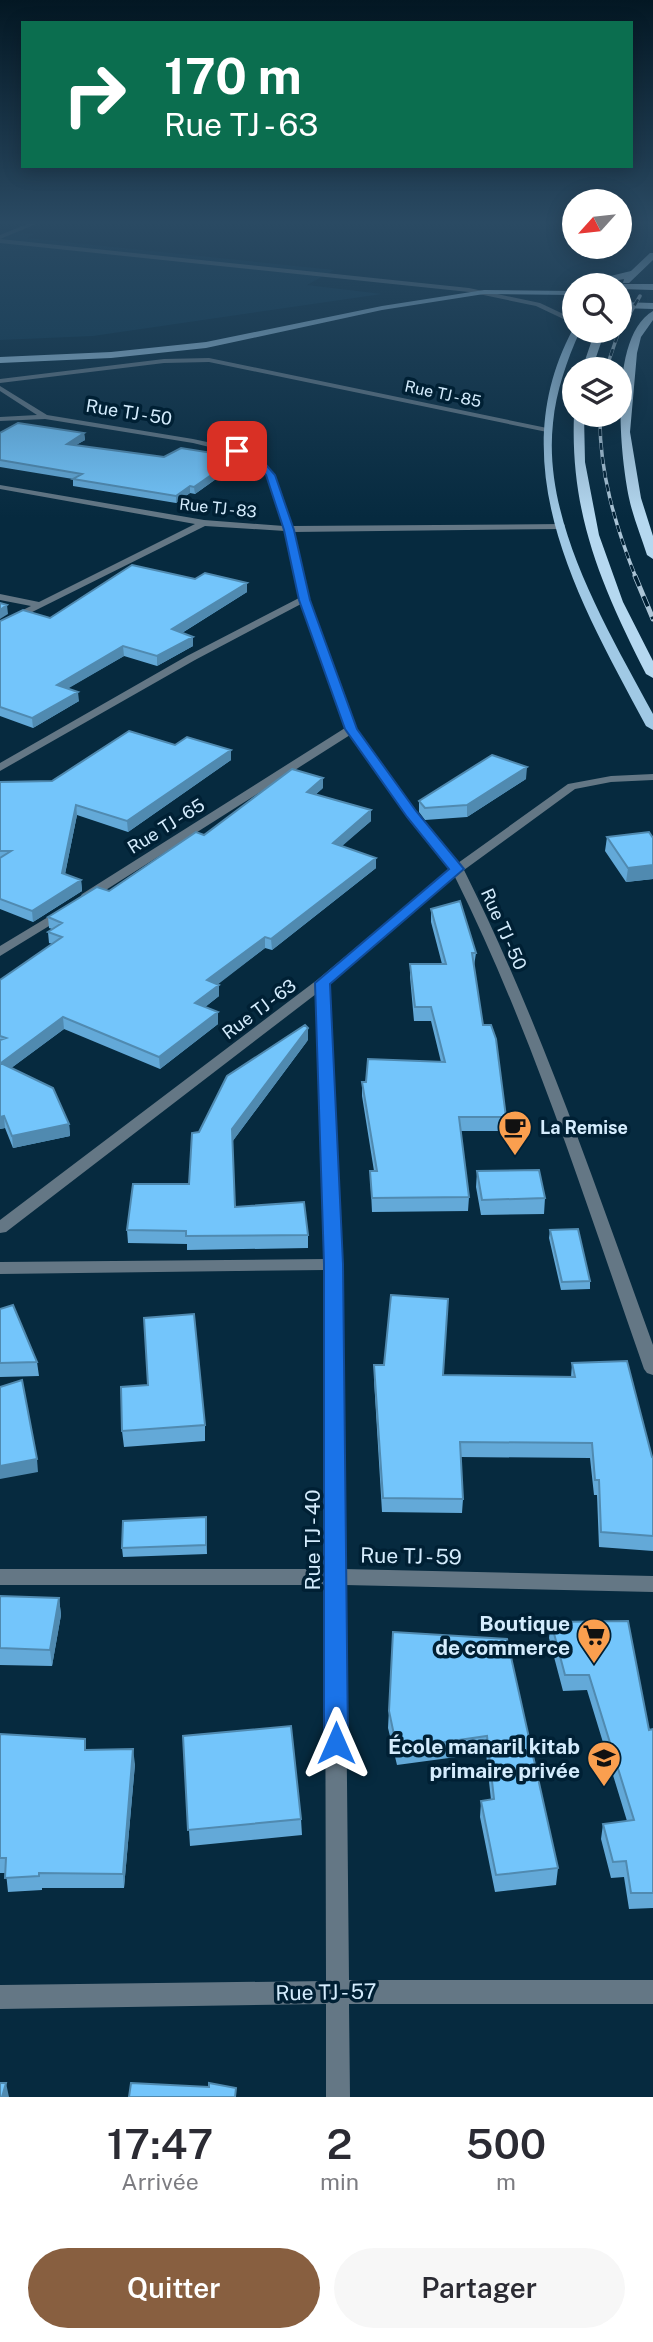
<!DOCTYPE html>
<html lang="fr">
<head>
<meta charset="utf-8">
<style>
  body { margin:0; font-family:"Public Sans",sans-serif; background:#f7f7f7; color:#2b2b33; height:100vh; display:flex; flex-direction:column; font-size:26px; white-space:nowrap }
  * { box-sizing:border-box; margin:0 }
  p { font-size:23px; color:#7c7c81 }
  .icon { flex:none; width:38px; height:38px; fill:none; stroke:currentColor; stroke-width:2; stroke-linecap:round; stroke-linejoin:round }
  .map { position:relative; height:2097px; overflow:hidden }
  .details { display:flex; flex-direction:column; background:#fff; flex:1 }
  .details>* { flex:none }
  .guide { position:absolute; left:21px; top:21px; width:612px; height:147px; border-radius:0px; box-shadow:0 4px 18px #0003; background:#0b6e4f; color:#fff; overflow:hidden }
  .needle { width:46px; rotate:243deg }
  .tools { position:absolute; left:562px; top:189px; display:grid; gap:14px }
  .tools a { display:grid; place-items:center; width:70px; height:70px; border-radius:50%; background:#fff; box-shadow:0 4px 18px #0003; font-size:35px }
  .pin { position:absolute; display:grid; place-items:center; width:60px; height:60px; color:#fff; margin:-30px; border-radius:14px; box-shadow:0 4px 10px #0006 }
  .me { position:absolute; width:77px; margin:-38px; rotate:0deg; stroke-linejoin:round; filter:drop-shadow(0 0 5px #0008) }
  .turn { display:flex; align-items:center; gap:24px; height:147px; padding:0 28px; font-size:32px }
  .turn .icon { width:91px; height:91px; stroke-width:2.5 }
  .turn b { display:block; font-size:49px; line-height:60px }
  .eta { display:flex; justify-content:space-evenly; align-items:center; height:119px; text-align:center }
  .eta b { font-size:42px; font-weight:600; line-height:49px }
  .action { display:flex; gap:14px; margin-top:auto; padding:14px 28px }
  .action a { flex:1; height:80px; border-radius:42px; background:#885f40; color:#fff; font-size:28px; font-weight:600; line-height:80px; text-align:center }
  .action a+a { background:#f7f7f7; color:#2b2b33 }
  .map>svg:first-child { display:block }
</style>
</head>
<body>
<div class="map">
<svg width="653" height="2097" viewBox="0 0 653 2097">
  <rect width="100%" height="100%" fill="#062a3f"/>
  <path fill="#0c3750" d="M0,230L35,234L27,238L334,270L307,285L382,294L93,336L0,340Z"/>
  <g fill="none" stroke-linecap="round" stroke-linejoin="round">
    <path fill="#647785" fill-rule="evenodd" d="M27,224H36L0,239V235Z
      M0,239L469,288L540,303L574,319V324L536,306L469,292L0,243Z"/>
    <path fill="#647785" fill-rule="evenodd" d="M209,358L547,428L551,430L547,432L209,362L164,363L0,383V379L164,359Z
      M0,386L47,415L193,439L240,449L261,459L275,475L292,526L564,524L565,526L561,529L294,532L309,599L356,729L415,812L458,863L568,784L611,776L653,774V780L611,782L575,789L464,870C540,1022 595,1185 653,1345V1375L647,1373L644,1369C586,1204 533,1034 455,877L329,984L341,1264L344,1569L653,1576V1592L345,1585L349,1980H653V2004H349L350,2097H326V2004L0,2009V1985L326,1981L325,1585H0V1569H325V1270L0,1274V1262L325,1259L316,994L6,1232L0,1233V1220L317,980L450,869L407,816L350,735L90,900H82L80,897L82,894L345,728L301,604L195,660L0,771V763L187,656L299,598L285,531L205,526L0,628V621L31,606L0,600V594L39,602L195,524L0,489V485L204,520L284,526L267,476L255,463L234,453L193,443L45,419L0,421V417L37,415L0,391Z
      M63,908L67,909L69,912L67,915L0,956V946Z"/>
    <path fill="#a0c9e5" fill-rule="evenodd" d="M484,290L574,291V295L484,294L382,310L206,348L111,358L0,363V357L111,352L206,342L382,306Z
      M573,329L580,331C567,360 556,391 553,423C542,522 608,630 653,714V730L646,726C581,604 499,467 573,329Z"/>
    <path fill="#b5d8f0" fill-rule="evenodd" d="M650,253H653V260L629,283H623L624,279L594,285H573L631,271Z
      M617,284H653V290L620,289Z
      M620,302L653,303V309L620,308Z
      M653,311V320L641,337L637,353L630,432L641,498L653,536V559L647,555C641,536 633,517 629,498C620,454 608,337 653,311Z
      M595,331H605L592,369H582Z
      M574,415H584L585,462L599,535L623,602L653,661V678L646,674C602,587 570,515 574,415Z"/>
    <g stroke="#aac4d6" stroke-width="3.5">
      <path id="rail-far1" d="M606,369L618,334L640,296
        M600,415C599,471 615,525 636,578"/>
    </g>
    <g stroke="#aac4d6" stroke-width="5">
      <path id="rail" d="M635,576L653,619"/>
    </g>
    <use href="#rail-far1" stroke="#002034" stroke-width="2.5" stroke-dasharray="7" stroke-linecap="butt"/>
    <use href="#rail" stroke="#002034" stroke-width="3.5" stroke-dasharray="11" stroke-linecap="butt"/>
  </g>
  <path fill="#63a9d8" d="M0,433H84L85,440L76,445L164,457L230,462V469L195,494L190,493L176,503L73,486V479L0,467Z
    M195,579L247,583V592L182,633L193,646L157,666L124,656L68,688L79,701L33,728L0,716V621L50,618Z
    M175,745L231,760L128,832L77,815L65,874L81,880L82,891L33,922L0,909V782L52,781Z
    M526,779L467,817L425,820L419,812V801Z
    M323,788L316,794L371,821L341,846L376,858V868L272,950L265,948L217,984L219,985V996L205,1007L218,1024L160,1069L64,1029L11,1068L69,1124L70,1136L13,1148L5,1128L0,1129V980L53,944L49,943L48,932L52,929L49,928L48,917L109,891L204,835Z
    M607,837L653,838V879L626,882L605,851Z
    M431,909L476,953L474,966L483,1025L506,1117L505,1131H461L469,1197L468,1211L372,1212L370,1171H374L362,1096V1082H366L441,1062L431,1021H414L410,977V964H442L431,922Z
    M308,1040L232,1142L235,1207L308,1235V1248L187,1250V1244L128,1243L127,1230L189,1184L199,1132Z
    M477,1171L545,1198L544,1214L481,1215L476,1187Z
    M550,1230L590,1281V1289L561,1290L549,1238Z
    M0,1309L37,1362L39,1376L0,1377Z
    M572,1363L652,1457L653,1458V1551L599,1547L597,1495H594L590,1458L461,1457L463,1499L462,1513L382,1512L374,1380V1365L443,1375L571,1377Z
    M148,1385L205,1425V1441L124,1447L122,1431Z
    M206,1517L207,1554L123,1557L122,1548Z
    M0,1596L59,1598L61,1615L52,1666L0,1665Z
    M551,1622L649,1730L653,1729V1908L629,1909L624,1877L611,1878L601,1839L603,1824L627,1821L587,1690L563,1691L549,1638Z
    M393,1632L507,1639L558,1868L556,1885L495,1892L480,1817L481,1801L491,1800L486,1753L397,1765L388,1728Z
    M0,1734L85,1739L86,1750L135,1764L124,1888H42V1890L8,1892L6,1873H0Z
    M183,1736L301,1819L302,1835L190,1846Z"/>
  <path fill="#508ab0" d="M84,433L85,440L67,450V444Z
    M230,462V469L195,494L194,487Z
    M190,486V493L176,503V496Z
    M247,583V592L172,639V629Z
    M7,605L8,614L0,619V610Z
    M193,637V646L157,666V656Z
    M123,646L124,656L57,695V685Z
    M78,692L79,701L33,728L32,718Z
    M231,750V760L128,832L127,821Z
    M527,767L526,779L467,817V805Z
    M323,778V788L307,802V792Z
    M76,805L77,815L63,884L62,873Z
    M371,810V821L333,854V843Z
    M376,858V868L272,950L271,939Z
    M653,865V879L626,882L628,868Z
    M81,880L82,891L33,922L32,911Z
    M265,937V948L208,992L207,980Z
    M219,985V996L195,1015V1003Z
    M218,1012V1024L160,1069L159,1057Z
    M63,1017L64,1029L2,1075L1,1063Z
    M308,1028V1040L232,1142V1129Z
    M4,1116L5,1128L0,1129V1117Z
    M69,1124L70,1136L13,1148L12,1136Z
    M37,1459L38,1472L0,1479V1466Z
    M59,1598L61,1615L52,1666L50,1650Z
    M133,1749L135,1764L124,1888L123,1874Z
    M6,2083L9,2097H2Z"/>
  <path fill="#73c5fb" stroke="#508ab0" stroke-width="2" d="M18,423L84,433L67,444L164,457L181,448L225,455L218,460L230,462L194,487L190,486L176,496L73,479L82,474L0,460V433Z
    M132,565L195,579L205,573L247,583L172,629L193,637L157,656L123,646L57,685L78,692L32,718L0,707V621L23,610L50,618Z
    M0,603L7,605L0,610Z
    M129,731L175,745L187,737L231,750L127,821L76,805L62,873L81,880L32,911L0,899V858L11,851H0V782L52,781Z
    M492,755L527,767L467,805L425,808L419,801Z
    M292,769L323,778L307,792L371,810L333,843L376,858L271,939L265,937L207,980L219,985L195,1003L218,1012L159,1057L63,1017L1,1063L53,1088L69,1124L12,1136L4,1116L0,1117V1040L6,1038L0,1036V980L62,937L48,932L62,923L48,917L97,887L109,891L196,832L204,835Z
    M649,832L653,838V865L628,868L607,837Z
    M460,901L476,953H472L483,1025H491L496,1039L506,1117H459L469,1197L372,1198L370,1171H377L362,1082H366L368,1059L445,1062L431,1007H415L410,964H446L431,909Z
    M305,1025L308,1028L232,1129L235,1207L304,1202L308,1235L186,1236V1231L127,1230L133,1184H189L192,1133L199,1132L227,1076Z
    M539,1170L545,1198L482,1200L477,1171Z
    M578,1229L590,1281L562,1282L550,1230Z
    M391,1295L448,1299L443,1375L575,1377L572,1363L627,1361L652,1457L653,1458V1536L601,1532L599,1480H595L592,1443L460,1442L463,1499L383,1498L374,1365H384Z
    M13,1305L37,1362L0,1363V1309Z
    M194,1314L205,1425L122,1431L121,1387L148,1385L144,1318Z
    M22,1380L37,1459L0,1466V1387Z
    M206,1517V1545L122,1548L123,1521Z
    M0,1596L59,1598L50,1650L0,1648Z
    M628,1621L649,1730L653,1729V1893H631L626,1861L613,1862L603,1824L634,1820L589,1675H565L551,1622Z
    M393,1632L507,1639L558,1868L496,1875L481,1801L494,1799L487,1736L397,1749L389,1711Z
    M291,1726L301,1819L188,1830L183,1736Z
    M0,1734L85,1739V1750L133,1749L123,1874L39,1873V1876L5,1878L6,1858H0Z
    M0,2083H6L2,2097H0Z
    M131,2083L209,2087V2083L236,2088L235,2097H129Z"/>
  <linearGradient id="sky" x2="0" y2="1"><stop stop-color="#031723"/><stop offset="0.43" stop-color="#2a4a63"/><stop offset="1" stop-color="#2a4a63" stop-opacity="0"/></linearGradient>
  <rect width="653" height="518" fill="url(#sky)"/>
  <path fill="#1a73e8" stroke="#114b97" stroke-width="2" d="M237,448L261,459L275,475L294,530L310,600L357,729L416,811L464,869L330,984L343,1264L348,1743L344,1750L336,1753L328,1750L324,1743V1264L315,983L449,869L407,817L345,729L299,600L284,530L266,475L255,463L234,453L233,451Z"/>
  <defs>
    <g id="cafe-pin" transform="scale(1.75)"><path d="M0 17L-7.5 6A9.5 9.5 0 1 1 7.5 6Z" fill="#fa9f4f" stroke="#002034"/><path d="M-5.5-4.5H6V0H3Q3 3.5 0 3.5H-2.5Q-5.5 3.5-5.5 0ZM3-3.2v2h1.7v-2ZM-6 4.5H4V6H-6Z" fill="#111"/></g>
    <g id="supermarket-pin" transform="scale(1.75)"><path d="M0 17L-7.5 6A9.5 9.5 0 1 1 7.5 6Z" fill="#fa9f4f" stroke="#002034"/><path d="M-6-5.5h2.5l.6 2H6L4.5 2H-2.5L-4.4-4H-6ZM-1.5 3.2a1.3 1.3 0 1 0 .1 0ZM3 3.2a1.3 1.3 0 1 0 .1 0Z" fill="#111"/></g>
    <g id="school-pin" transform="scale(1.75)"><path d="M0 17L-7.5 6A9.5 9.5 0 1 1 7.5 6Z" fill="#fa9f4f" stroke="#002034"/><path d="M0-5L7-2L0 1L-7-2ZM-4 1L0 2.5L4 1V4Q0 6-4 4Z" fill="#111"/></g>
  </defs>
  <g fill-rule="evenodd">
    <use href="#cafe-pin" x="515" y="1127"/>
    <use href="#supermarket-pin" x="594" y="1635"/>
    <use href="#school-pin" x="604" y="1758"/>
  </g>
  <g text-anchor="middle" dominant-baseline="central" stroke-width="7" stroke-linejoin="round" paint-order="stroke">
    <g font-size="16" fill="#d4ecfd" stroke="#002034">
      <text transform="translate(443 394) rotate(12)">Rue TJ - 85</text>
      <text transform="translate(218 508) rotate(6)">Rue TJ - 83</text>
    </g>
    <g font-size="18" fill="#d4ecfd" stroke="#002034">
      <text transform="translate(129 412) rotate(9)">Rue TJ - 50</text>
      <text transform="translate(166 826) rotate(-32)">Rue TJ - 65</text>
      <text transform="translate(504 929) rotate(66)">Rue TJ - 50</text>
      <text transform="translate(259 1009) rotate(-37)">Rue TJ - 63</text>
    </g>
    <g font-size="18" font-weight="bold" fill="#d4ecfd" stroke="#002034" text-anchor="start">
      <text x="540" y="1127">La Remise</text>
    </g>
    <g font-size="21" fill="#d4ecfd" stroke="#002034">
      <text transform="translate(312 1540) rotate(-90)">Rue TJ - 40</text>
      <text transform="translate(411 1556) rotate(1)">Rue TJ - 59</text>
      <text transform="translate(326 1992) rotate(-1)">Rue TJ - 57</text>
    </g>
    <g font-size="21" font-weight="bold" fill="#d4ecfd" stroke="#002034" text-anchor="end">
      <text x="570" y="1623">Boutique<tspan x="570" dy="24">de commerce</tspan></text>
      <text x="580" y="1746">École manaril kitab<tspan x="580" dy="24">primaire privée</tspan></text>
    </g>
  </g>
</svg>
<div class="tools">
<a><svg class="needle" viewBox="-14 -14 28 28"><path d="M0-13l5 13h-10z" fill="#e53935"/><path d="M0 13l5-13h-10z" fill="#7c7c81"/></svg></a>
<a><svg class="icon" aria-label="search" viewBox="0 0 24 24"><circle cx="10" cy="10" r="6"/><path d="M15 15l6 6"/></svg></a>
<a><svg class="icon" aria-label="layers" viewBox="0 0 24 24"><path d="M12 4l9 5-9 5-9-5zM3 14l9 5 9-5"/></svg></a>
</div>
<div class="pin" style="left:237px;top:451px;background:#d93025"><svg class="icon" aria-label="arrive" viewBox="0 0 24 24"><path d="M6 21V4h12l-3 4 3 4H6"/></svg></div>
<svg class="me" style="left:336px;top:1743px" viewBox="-20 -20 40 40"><path d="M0-17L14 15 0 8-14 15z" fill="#1a73e8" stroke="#fff" stroke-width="4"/></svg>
<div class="guide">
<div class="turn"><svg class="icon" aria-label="right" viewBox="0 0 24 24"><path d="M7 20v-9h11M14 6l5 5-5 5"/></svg><div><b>170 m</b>Rue TJ - 63</div></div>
</div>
</div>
<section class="details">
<div class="eta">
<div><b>17:47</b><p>Arrivée</p></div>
<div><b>2</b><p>min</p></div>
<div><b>500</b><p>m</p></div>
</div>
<div class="action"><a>Quitter</a><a>Partager</a></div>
</section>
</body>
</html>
